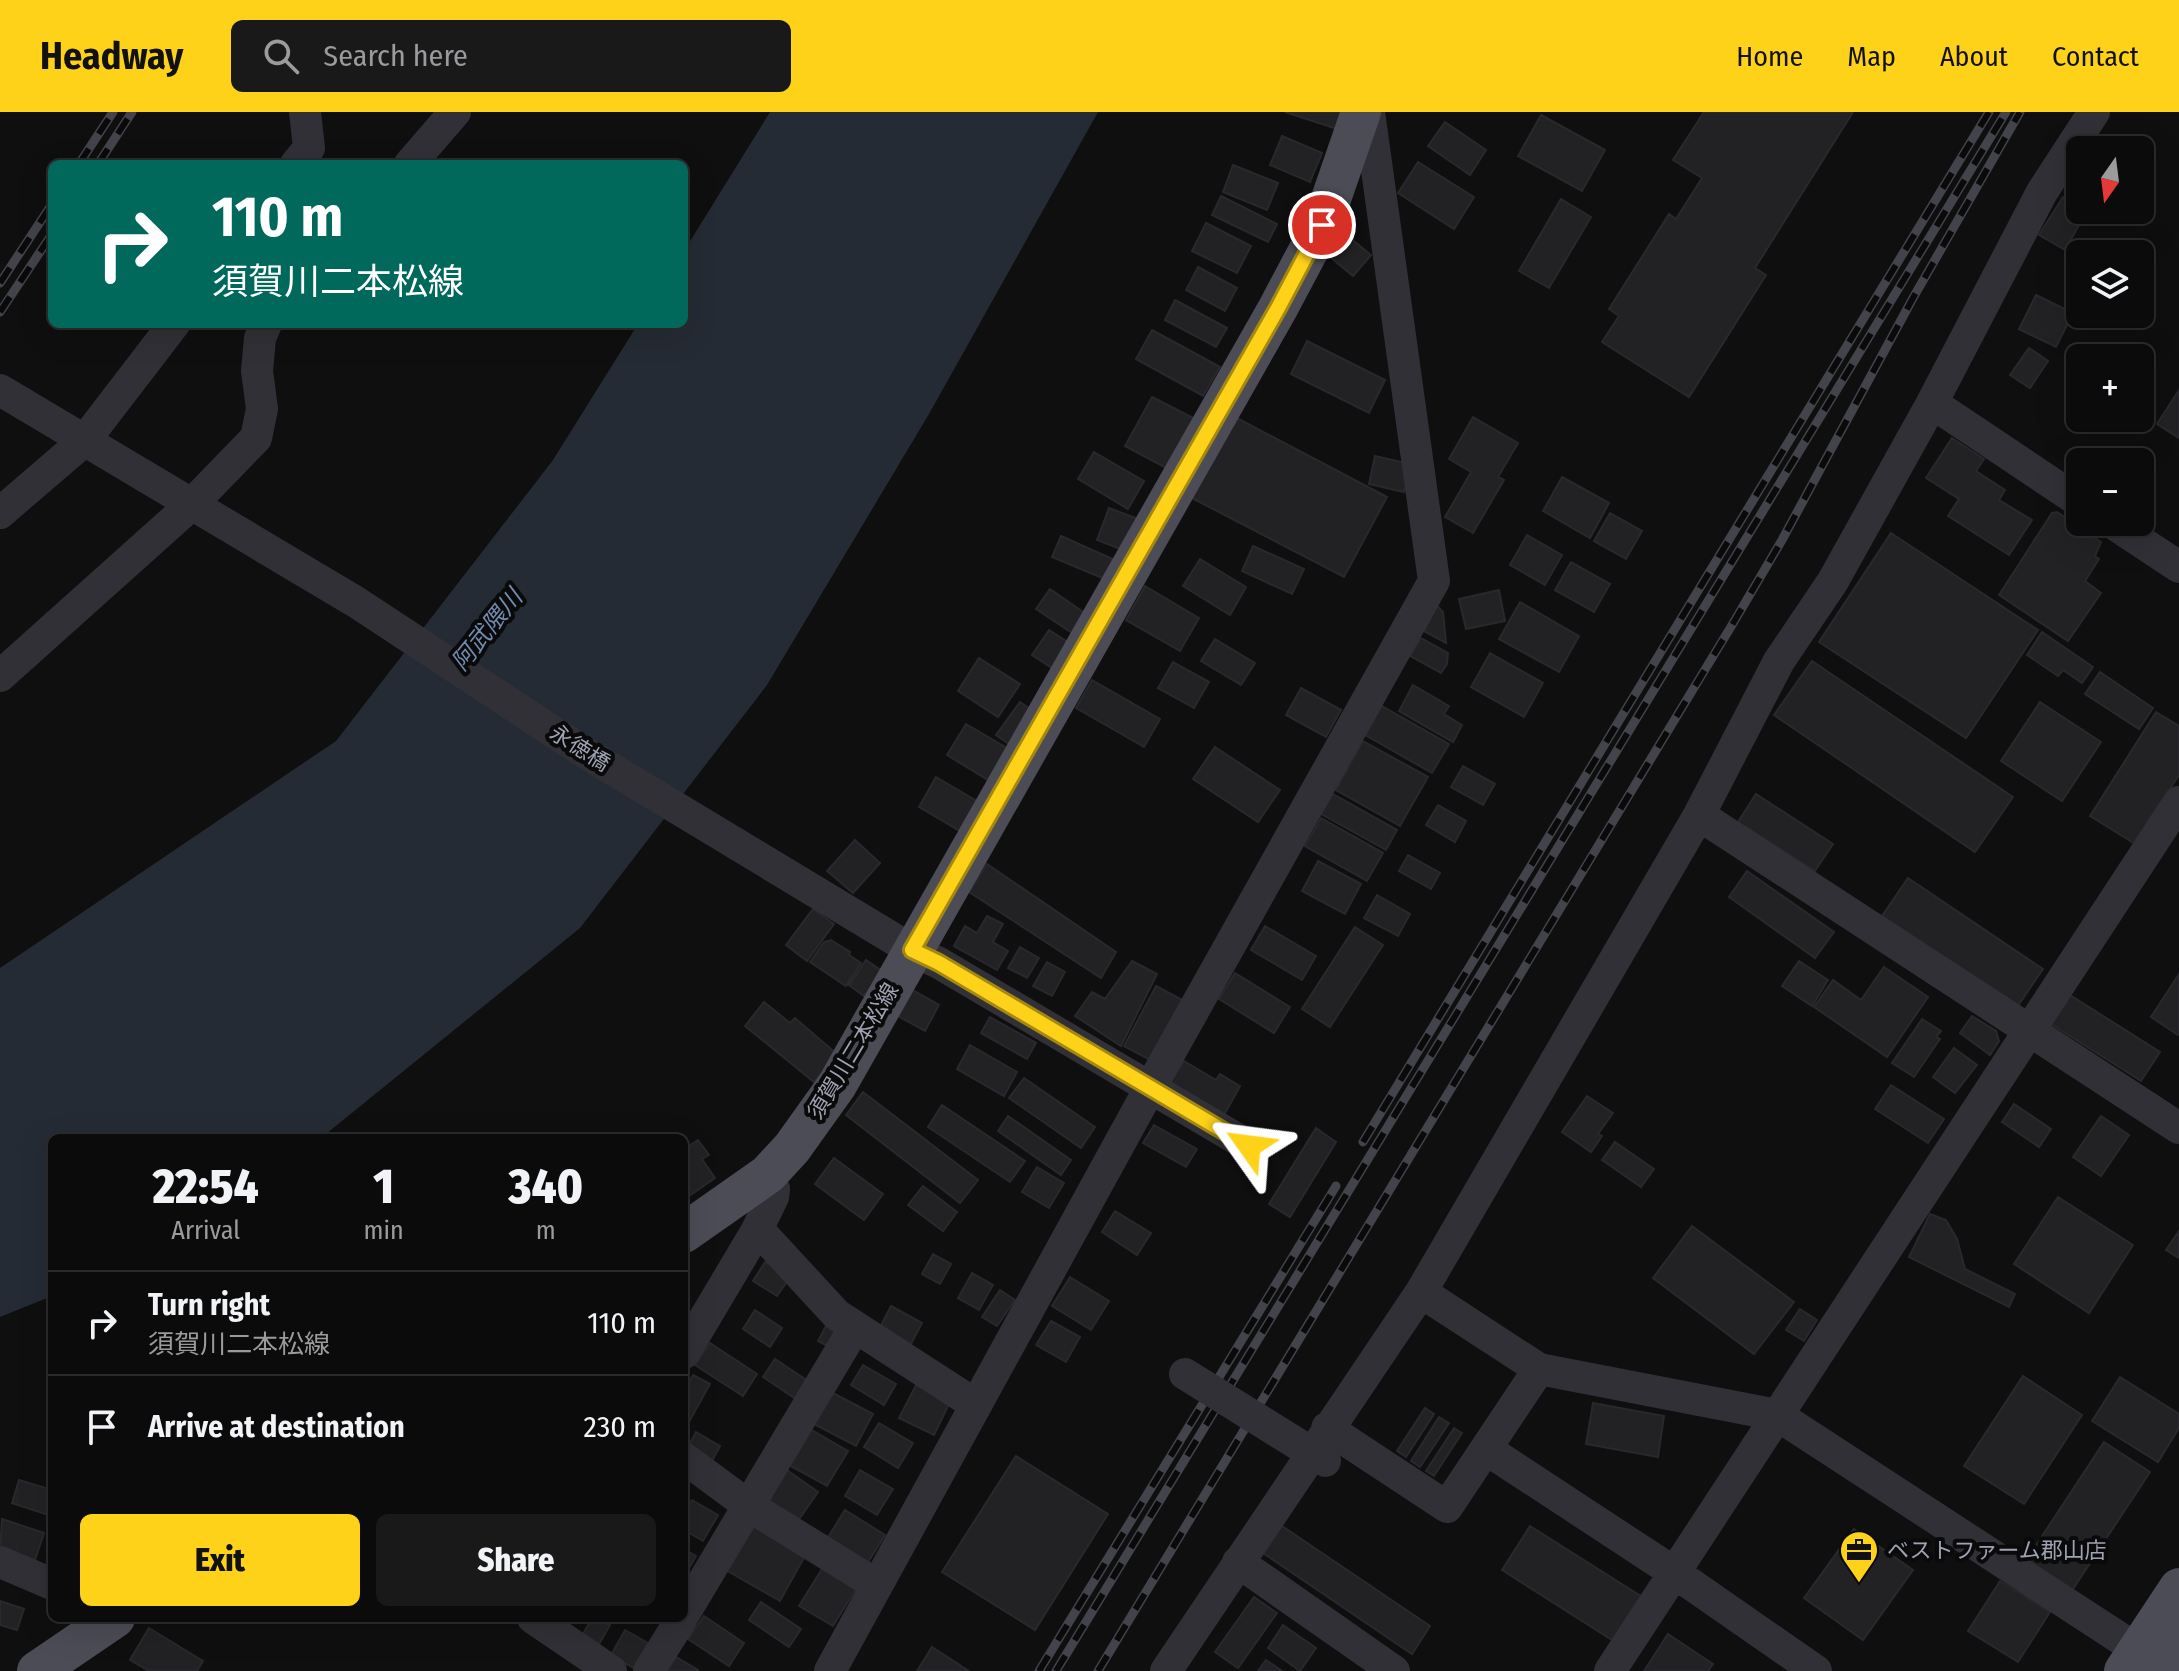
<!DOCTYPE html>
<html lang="en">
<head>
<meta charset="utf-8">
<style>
  body { margin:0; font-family:"Fira Sans Condensed","Noto Sans JP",sans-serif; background:#19191a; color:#f1f3f6; height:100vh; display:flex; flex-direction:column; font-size:30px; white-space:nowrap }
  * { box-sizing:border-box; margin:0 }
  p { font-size:26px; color:#9a9b9d }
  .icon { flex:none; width:44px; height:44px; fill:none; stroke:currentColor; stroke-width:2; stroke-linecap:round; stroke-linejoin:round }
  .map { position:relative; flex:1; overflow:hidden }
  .drawer { position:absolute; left:48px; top:1022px; width:640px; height:488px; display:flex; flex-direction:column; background:#0b0b0c; border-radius:12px; box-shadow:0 8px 32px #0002,0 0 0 2px #2b2b2d }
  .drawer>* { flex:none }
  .guide { position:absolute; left:48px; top:48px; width:640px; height:168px; border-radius:12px; box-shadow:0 8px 32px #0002,0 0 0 2px #2b2b2d; background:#00695c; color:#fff; overflow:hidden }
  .needle { width:52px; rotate:194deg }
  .controls { position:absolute; left:2066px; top:24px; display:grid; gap:16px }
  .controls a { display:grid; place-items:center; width:88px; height:88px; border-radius:12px; background:#0b0b0c; box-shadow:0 8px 32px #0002,0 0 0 2px #2b2b2d; font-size:40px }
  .pin { position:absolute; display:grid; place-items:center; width:68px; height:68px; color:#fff; margin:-34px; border:4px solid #fff; border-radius:50%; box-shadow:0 2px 8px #0007 }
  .me { position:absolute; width:88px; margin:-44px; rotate:301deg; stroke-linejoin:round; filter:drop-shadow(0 0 6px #0008) }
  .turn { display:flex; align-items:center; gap:28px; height:168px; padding:0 32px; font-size:36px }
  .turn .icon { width:104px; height:104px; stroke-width:2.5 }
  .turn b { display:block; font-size:56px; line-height:68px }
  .eta { display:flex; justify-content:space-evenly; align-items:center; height:136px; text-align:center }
  .eta b { font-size:48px; font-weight:800; line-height:56px }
  .primary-button { display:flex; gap:16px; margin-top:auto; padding:16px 32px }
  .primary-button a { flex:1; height:92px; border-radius:12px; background:#fed219; color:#111; font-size:32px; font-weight:800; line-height:92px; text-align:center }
  .primary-button a+a { background:#19191a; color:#f1f3f6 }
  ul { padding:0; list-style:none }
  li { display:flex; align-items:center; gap:24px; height:104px; padding:0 32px; border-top:2px solid #2b2b2d }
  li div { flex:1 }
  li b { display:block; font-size:30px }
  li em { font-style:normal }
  header { display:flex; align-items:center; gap:48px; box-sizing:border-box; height:112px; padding:0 40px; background:#fed219; color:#111 }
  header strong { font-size:38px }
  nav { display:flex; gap:44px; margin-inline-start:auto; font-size:28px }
  .search { width:560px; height:72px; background:#19191a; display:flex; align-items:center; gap:20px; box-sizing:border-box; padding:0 28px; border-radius:12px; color:#9a9b9d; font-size:30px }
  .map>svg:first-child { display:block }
</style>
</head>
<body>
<header>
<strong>Headway</strong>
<div class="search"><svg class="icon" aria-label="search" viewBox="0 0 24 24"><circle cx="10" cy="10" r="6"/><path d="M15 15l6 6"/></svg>Search here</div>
<nav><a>Home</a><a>Map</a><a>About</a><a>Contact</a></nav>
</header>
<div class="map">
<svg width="2179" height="1559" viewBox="0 0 2179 1559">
  <rect width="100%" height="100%" fill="#0f0f10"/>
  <path fill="#252b34" d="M770,0H1098L929,302L767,573L580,816L321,1026H52V1184L0,1205V856L336,629L553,348L638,212H684V139Z"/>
  <path fill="#222224" stroke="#29292d" stroke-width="2" d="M1285,0H1342L1337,17Z
    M1704,0H1853L1755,156L1766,163L1689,285L1602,230L1619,204L1609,197L1669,102L1676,107L1702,66L1673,48Z
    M1541,3L1605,38L1582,79L1518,44Z
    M1445,10L1486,38L1470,63L1428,34Z
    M1282,24L1322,41L1310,70L1270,53Z
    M1418,50L1474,85L1454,117L1398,81Z
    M1233,53L1278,71L1267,98L1223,80Z
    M1221,84L1277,112L1268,130L1212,103Z
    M2063,85L2080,95V98L2087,99L2065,138L2039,123Z
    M1561,87L1591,105L1549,176L1519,159Z
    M1206,111L1251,134L1237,161L1192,139Z
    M1342,119L1371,143L1353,164L1324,140Z
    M1198,155L1237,176L1225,199L1186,178Z
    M2036,183L2073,201L2056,235L2019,217Z
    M1175,188L1227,216L1216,235L1165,208Z
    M1152,218L1220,255L1203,284L1136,247Z
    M1307,229L1385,268L1369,301L1291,262Z
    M2029,236L2048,249L2030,276L2010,263Z
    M2179,278V326L2157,312Z
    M1152,285L1197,308L1170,358L1125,334Z
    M1233,304L1387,385L1344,465L1190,385Z
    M1473,305L1518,331L1498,365L1504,368L1473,421L1445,405L1471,360L1449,347Z
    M1952,326L1984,347L1976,359L2005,378L1999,388L2032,408L2009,443L1948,404L1959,387L1926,366Z
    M1094,340L1144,369L1128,397L1078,367Z
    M1375,344L1410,352L1404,380L1369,372Z
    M1562,365L1609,391L1590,426L1543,399Z
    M1109,396L1141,408L1128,440L1097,428Z
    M2057,400L2101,430L2095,444L2099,447L2085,469L2101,481L2068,529L1999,483L2052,401Z
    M1610,401L1642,419L1626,447L1594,429Z
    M1891,421L2038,518L1966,626L1819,530Z
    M1527,423L1562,443L1545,473L1510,453Z
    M1061,424L1117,449L1109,469L1052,445Z
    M1253,434L1304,457L1292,482L1242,459Z
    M1200,447L1246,475L1230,503L1183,474Z
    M1571,450L1610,472L1594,500L1555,478Z
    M1145,474L1199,506L1180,539L1126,508Z
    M1050,477L1086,502L1072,521L1036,497Z
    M1499,478L1505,509L1466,517L1459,487Z
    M1520,490L1579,524L1559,560L1499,527Z
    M1437,494L1443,500L1446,531L1424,519Z
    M1049,518L1071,532L1055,558L1032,543Z
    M2042,520L2093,555L2082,571L2063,558L2058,564L2027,543Z
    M1421,526L1448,541L1447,552L1441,561L1410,544Z
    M1215,527L1255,551L1241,573L1201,549Z
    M1490,541L1543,571L1524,605L1471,575Z
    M979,546L1020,572L998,605L958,579Z
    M1812,549L2013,685L1975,740L1774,603Z
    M1173,550L1209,570L1194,596L1158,576Z
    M2100,560L2153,596L2139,617L2085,582Z
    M1092,568L1160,607L1144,635L1076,596Z
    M1413,573L1449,594L1444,602L1462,613L1453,630L1399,599Z
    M1301,576L1341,598L1326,625L1286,603Z
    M1020,590L1033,599L1009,632L996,623Z
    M2040,590L2101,630L2062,689L2001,649Z
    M1382,594L1449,632L1432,661L1365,623Z
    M2156,600L2179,614V663L2135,732L2090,704Z
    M966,612L1007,636L988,668L947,643Z
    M1363,629L1428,665L1400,714L1336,678Z
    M1215,635L1280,678L1258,710L1193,667Z
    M1463,654L1495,672L1483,693L1451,675Z
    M936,665L977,689L960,719L919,695Z
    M1333,682L1397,718L1386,738L1321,702Z
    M1756,682L1833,732L1815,759L1738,710Z
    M1438,693L1466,709L1455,730L1426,713Z
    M1321,706L1383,741L1367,769L1305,734Z
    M855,728L880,751L853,781L827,759Z
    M1408,743L1440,761L1431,777L1399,759Z
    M1318,749L1361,772L1345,802L1302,779Z
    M987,752L1116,840L1101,866L969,780Z
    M1747,759L1834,820L1815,846L1729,785Z
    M1908,766L2043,857L2017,895L1882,804Z
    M1377,783L1410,802L1398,824L1364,806Z
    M813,797L834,812L807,849L786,833Z
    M987,804L1003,812L993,830L1008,839L997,858L954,834L965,814L977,821Z
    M1265,814L1316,844L1302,868L1251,838Z
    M1355,815L1383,833L1330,915L1302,897Z
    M831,828L850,840L849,843L861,851L846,874L810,850L824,830Z
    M1020,835L1039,846L1027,866L1008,856Z
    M866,848L882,859L864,884L849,873Z
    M1132,849L1157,862L1121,934L1075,904L1092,880L1105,887Z
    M1799,849L1828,868L1812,894L1782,874Z
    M1047,850L1065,860L1052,884L1033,874Z
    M1884,855L1928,885L1887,945L1814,895L1833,868L1861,888Z
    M1235,861L1290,895L1274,921L1219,887Z
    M2179,862V922L2178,923L2151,905Z
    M1156,874L1184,889L1152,949L1124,934Z
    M911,877L939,893L925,919L896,903Z
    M2070,883L2160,940L2141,969L2051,912Z
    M764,890L790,911L795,906L837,942L814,970L745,914Z
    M1972,904L1996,919L1999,929L1990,943L1960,921Z
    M990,905L1036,931L1027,947L981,921Z
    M1922,907L1941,919L1936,925L1940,927L1914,965L1892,951Z
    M970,933L1017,960L1004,984L957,957Z
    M1954,936L1977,953L1955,981L1933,965Z
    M1184,949L1216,968L1220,962L1240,974L1224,1003L1170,971Z
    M1024,966L1095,1015L1081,1036L1009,986Z
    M1891,973L1944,1007L1928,1031L1875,997Z
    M863,980L978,1068L960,1091L846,1003Z
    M1587,984L1613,1001L1598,1022L1602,1024L1591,1040L1562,1020Z
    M2014,992L2051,1017L2039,1035L2002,1010Z
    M942,993L1025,1049L1010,1070L928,1015Z
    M1008,1004L1071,1048L1061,1063L998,1019Z
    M2101,1004L2129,1023L2101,1064L2073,1045Z
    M1154,1013L1197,1037L1186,1055L1143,1031Z
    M1316,1016L1336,1030L1290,1105L1269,1092Z
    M698,1028L709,1043L702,1047L715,1066L689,1084L684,1077V1037Z
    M1615,1030L1654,1057L1641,1075L1602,1048Z
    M834,1046L883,1082L864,1108L815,1072Z
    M1037,1055L1064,1071L1049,1096L1022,1080Z
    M923,1074L957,1100L943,1119L908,1093Z
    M2058,1085L2133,1133L2089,1201L2014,1152Z
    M1115,1099L1151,1121L1137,1143L1102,1120Z
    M1930,1102L1946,1108L1957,1127L1965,1157L2015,1182L2009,1195L1909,1145Z
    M1692,1114L1794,1190L1754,1242L1653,1166Z
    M2179,1119V1146L2166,1138Z
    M933,1142L951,1152L940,1172L922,1162Z
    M765,1150L790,1165L777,1184L753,1169Z
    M972,1161L993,1173L979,1198L958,1186Z
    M1070,1165L1109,1189L1091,1218L1052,1194Z
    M1000,1178L1015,1188L997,1214L982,1205Z
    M891,1194L922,1211L911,1232L880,1215Z
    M1800,1197L1817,1208L1804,1229L1786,1218Z
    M755,1198L782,1216L770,1235L743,1217Z
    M1051,1209L1080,1225L1066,1250L1036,1233Z
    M827,1212L842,1220L833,1237L818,1229Z
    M710,1231L757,1262L743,1284L695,1253Z
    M775,1247L811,1271L799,1289L763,1265Z
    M863,1253L896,1272L884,1293L851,1273Z
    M693,1263L710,1272L684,1319V1280Z
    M2023,1264L2082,1303L2024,1392L1964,1354Z
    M2120,1265L2179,1302V1316L2158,1350L2092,1309Z
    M916,1273L950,1290L934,1323L899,1306Z
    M829,1279L873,1302L856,1334L812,1311Z
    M1593,1291L1664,1304L1658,1345L1586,1332Z
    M1425,1296L1434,1302L1406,1345L1397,1339Z
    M1439,1305L1449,1311L1420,1355L1411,1349Z
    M879,1311L913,1331L898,1356L864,1335Z
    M1454,1316L1462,1321L1434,1364L1426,1359Z
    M810,1317L848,1339L827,1374L789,1353Z
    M696,1320L720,1334L709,1354L685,1341Z
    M2104,1330L2150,1360L2071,1480L2025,1450Z
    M1016,1344L1108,1402L1035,1518L942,1460Z
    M787,1358L818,1380L797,1410L766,1389Z
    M860,1358L893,1377L877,1403L845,1384Z
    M19,1368L52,1378V1404L12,1391Z
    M692,1388L718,1403L703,1429L684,1418V1402Z
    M845,1398L885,1423L865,1455L825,1430Z
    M2,1407L44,1421L34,1451L0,1439Z
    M750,1411L806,1442L780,1489L724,1457Z
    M1279,1412L1430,1514L1412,1542L1260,1439Z
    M1530,1414L1644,1486L1615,1530L1502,1458Z
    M1854,1417L1913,1458L1863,1528L1804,1486Z
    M684,1437L696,1444L684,1465Z
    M825,1452L859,1472L833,1514L799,1494Z
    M2000,1469L2050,1500L2018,1550L1968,1519Z
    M1254,1485L1277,1501L1238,1556L1215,1540Z
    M0,1489L24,1497L17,1518L0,1513Z
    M761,1490L801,1517L789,1535L749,1508Z
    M704,1504L744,1531L729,1554L688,1527Z
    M592,1506L610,1513L599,1532L583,1522Z
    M1283,1513L1316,1536L1300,1559L1268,1536Z
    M149,1516L203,1549L197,1559H149L130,1548Z
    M625,1518L655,1535L639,1559L611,1543Z
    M1668,1522L1713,1552L1708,1559H1644Z
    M932,1535L969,1559H917Z
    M668,1540L698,1558V1559H658Z
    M1266,1548L1282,1559H1258Z"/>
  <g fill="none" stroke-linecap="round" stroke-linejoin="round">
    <path stroke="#303036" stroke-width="32" d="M296,52L309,36L305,0
      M410,52L455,0
      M0,278L356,490L584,640L912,838L939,851L1249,1034
      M1932,291L2080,390
      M0,401L85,328L174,212
      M2111,410L2179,455
      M0,564L192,392L256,326L262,297L257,259L260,226L266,212
      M1699,703L2179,1016
      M756,1120L765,1125L837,1203L976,1293
      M684,1241L756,1120L773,1085L774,1077L768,1062
      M1539,1257L1777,1303L2138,1538
      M1327,1316L1447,1395L1539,1257L1421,1180
      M1486,1337L1675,1461L1816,1559
      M684,1346L749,1394L877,1473
      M0,1450L52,1472
      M1238,1450L1394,1559
      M684,1502L855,1215
      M533,1506L611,1559
      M649,1559L682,1506
      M830,1559L1150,976L1434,469L1369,0
      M1166,1559L1421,1180L1699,703L1779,549L1833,469L1932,291L2042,80L2094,0
      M1610,1559L2179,690"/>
    <path stroke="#4b4c55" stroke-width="40" d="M684,1121L768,1062L792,1036L837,973L1278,196L1322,113L1361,0
      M37,1559L115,1506
      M2124,1559L2179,1476
      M2160,1559L2179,1530"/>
    <g stroke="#42434b" stroke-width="9">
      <path id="rail" d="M79,52L113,0
        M98,52L132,0
        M0,171L52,92
        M0,200L52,122
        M1363,1030L1989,0
        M1039,1559L1336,1074
        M1056,1559L2006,0
        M1098,1559L1732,513L1782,428L1913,186L2020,0"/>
    </g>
    <use href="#rail" stroke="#0a0a0b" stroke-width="6" stroke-dasharray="18" stroke-linecap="butt"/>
    <path stroke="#303036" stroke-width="32" d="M1185,1262L1325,1349"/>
  </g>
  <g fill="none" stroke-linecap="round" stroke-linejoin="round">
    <g stroke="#a58810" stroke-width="20">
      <path id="route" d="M1249,1034L939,851L912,838L1278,196L1322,113"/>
    </g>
    <use href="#route" stroke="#fed219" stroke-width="14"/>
  </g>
  <defs>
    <g id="office-pin" transform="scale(2)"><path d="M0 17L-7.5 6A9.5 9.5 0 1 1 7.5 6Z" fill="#fed219" stroke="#0a0a0b"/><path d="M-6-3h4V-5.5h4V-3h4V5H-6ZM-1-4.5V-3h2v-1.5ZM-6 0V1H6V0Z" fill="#111"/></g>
  </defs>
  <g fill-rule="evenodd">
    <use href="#office-pin" x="1859" y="1438"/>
  </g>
  <g text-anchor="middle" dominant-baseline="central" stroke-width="8" stroke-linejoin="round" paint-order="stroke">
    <g font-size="22" fill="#9fa2b2" stroke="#0a0a0b">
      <text transform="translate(580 636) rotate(32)">永徳橋</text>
      <text transform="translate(853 939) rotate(-59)">須賀川二本松線</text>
    </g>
    <g font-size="22" fill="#9fa2b2" stroke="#0a0a0b" text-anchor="start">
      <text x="1887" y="1438">ベストファーム郡山店</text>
    </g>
    <g font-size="24" font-style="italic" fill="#728bb1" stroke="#0a0a0b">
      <text transform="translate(487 518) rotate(-51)">阿武隈川</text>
    </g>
  </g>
</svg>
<div class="controls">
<a><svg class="needle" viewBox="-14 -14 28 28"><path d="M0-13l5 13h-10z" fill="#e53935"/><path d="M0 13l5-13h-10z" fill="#9a9b9d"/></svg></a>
<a><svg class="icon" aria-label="layers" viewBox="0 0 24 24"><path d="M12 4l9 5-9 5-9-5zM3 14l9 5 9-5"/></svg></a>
<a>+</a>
<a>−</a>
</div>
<div class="pin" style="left:1322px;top:113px;background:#d93025"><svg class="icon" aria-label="arrive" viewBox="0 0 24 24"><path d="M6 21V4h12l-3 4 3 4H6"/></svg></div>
<svg class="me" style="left:1249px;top:1034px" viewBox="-20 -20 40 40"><path d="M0-17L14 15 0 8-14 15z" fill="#fed219" stroke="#fff" stroke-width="4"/></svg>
<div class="guide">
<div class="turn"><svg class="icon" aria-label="right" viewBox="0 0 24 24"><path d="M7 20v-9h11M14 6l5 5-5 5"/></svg><div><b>110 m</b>須賀川二本松線</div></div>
</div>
<section class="drawer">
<div class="eta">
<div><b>22:54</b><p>Arrival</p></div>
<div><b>1</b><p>min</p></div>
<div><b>340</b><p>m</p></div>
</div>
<ul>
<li><svg class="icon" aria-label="right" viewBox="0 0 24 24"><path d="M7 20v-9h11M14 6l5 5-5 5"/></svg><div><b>Turn right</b><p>須賀川二本松線</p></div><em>110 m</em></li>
<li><svg class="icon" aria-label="arrive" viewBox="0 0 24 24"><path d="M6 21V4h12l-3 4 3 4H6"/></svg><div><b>Arrive at destination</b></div><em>230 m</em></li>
</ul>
<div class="primary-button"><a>Exit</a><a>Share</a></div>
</section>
</div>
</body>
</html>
